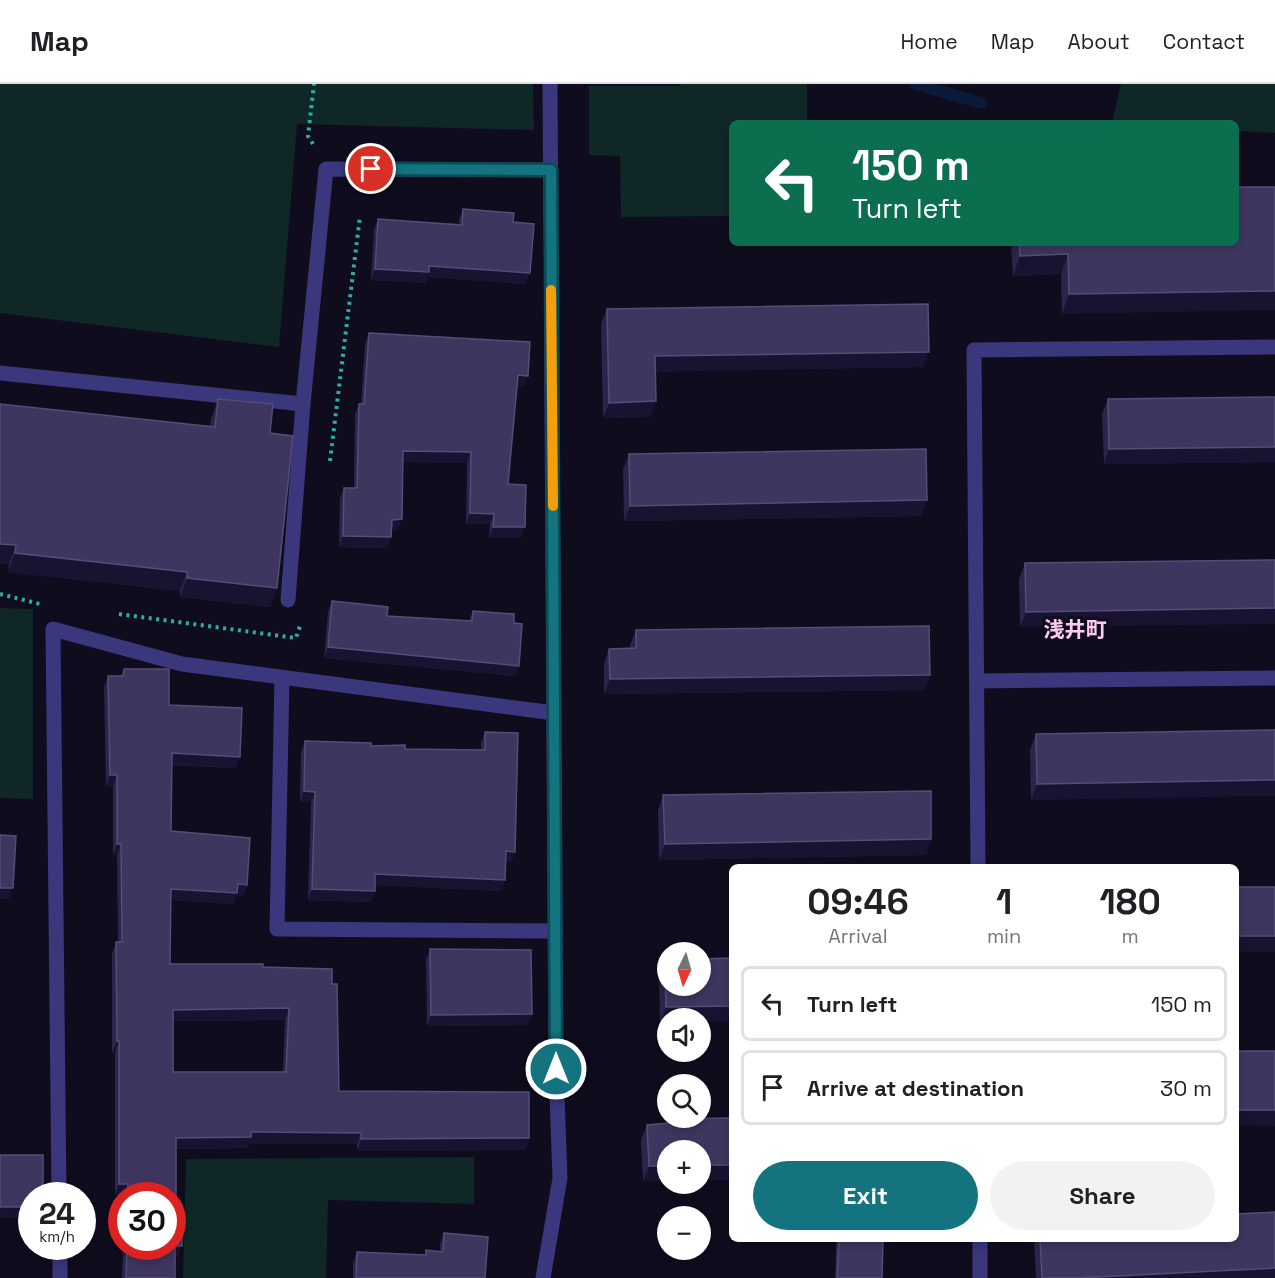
<!DOCTYPE html>
<html lang="en">
<head>
<meta charset="utf-8">
<style>
  body { margin:0; font-family:"Space Grotesk","Noto Sans JP",sans-serif; background:#f2f2f2; color:#202124; height:100vh; display:flex; flex-direction:column; font-size:22px; white-space:nowrap }
  * { box-sizing:border-box; margin:0 }
  p { font-size:20px; color:#757577 }
  .icon { flex:none; width:33px; height:33px; fill:none; stroke:currentColor; stroke-width:2; stroke-linecap:round; stroke-linejoin:round }
  .map { position:relative; flex:1; overflow:hidden }
  .sheet { position:absolute; left:729px; top:780px; width:510px; height:378px; display:flex; flex-direction:column; background:#fff; border-radius:9px; box-shadow:0 3px 9px #0003 }
  .sheet>* { flex:none }
  .guide { position:absolute; left:729px; top:36px; width:510px; height:126px; border-radius:9px; box-shadow:0 3px 9px #0003; background:#0b6e4f; color:#fff; overflow:hidden }
  .needle { width:39px; rotate:185deg }
  .buttons { position:absolute; left:657px; top:858px; display:grid; gap:12px }
  .buttons a { display:grid; place-items:center; width:54px; height:54px; border-radius:50%; background:#fff; box-shadow:0 3px 9px #0003; font-size:30px }
  .speed { position:absolute; left:18px; top:1098px; display:flex; gap:12px; font-size:30px; font-weight:700; text-align:center }
  .speed>* { display:grid; place-content:center; width:78px; height:78px; border-radius:50%; background:#fff; box-shadow:0 3px 9px #0003; line-height:1 }
  .speed small { font-size:15px; font-weight:400 }
  .speed .limit { border:9px solid #d22; background:#fff; color:#111 }
  .pin { position:absolute; display:grid; place-items:center; width:51px; height:51px; color:#fff; margin:-26px; border:3px solid #fff; border-radius:50%; box-shadow:0 2px 6px #0007 }
  .me { position:absolute; width:66px; margin:-33px; rotate:0deg; stroke-linejoin:round; filter:drop-shadow(0 0 4px #0008) }
  .turn { display:flex; align-items:center; gap:21px; height:126px; padding:0 24px; font-size:27px }
  .turn .icon { width:78px; height:78px; stroke-width:2.5 }
  .turn b { display:block; font-size:42px; line-height:51px }
  .eta { display:flex; justify-content:space-evenly; align-items:center; height:102px; text-align:center }
  .eta b { font-size:36px; font-weight:700; line-height:42px }
  .cta { display:flex; gap:12px; margin-top:auto; padding:12px 24px }
  .cta a { flex:1; height:69px; border-radius:36px; background:#137480; color:#fff; font-size:24px; font-weight:700; line-height:69px; text-align:center }
  .cta a+a { background:#f2f2f2; color:#202124 }
  ul { padding:0; list-style:none }
  li { display:flex; align-items:center; gap:18px; height:75px; margin:0 12px 9px; padding:0 12px; border:3px solid #e0e0e0; border-radius:9px }
  li div { flex:1 }
  li b { display:block; font-size:22px }
  li em { font-style:normal }
  header { display:flex; align-items:center; gap:36px; box-sizing:border-box; height:84px; padding:0 30px; background:#fff; border-bottom:2px solid #e0e0e0 }
  header strong { font-size:28px }
  nav { display:flex; gap:33px; margin-inline-start:auto; font-size:21px }
  .map>svg:first-child { display:block }
</style>
</head>
<body>
<header>
<strong>Map</strong>
<nav><a>Home</a><a>Map</a><a>About</a><a>Contact</a></nav>
</header>
<div class="map">
<svg width="1275" height="1194" viewBox="0 0 1275 1194">
  <rect width="100%" height="100%" fill="#0f0c1e"/>
  <path fill="#0f2726" d="M0,0H533L534,46L297,40L279,263L0,229Z
    M680,0H807V39H732V132L621,133L620,72L589,71V2H679Z
    M1121,0H1275V49L1236,47V39H1112Z
    M0,524L33,525V715L0,714Z
    M474,1073V1120L328,1116L326,1194H183L186,1075Z"/>
  <g fill="none" stroke-linecap="round" stroke-linejoin="round">
    <path stroke="#091b39" stroke-width="12" d="M916,0L981,19"/>
    <path stroke="#2eada6" stroke-width="4" stroke-dasharray="3 4.5" stroke-linecap="butt" d="M313,60L308,52L314,0
      M330,377L360,132
      M0,510L40,520
      M119,530L296,554L300,542"/>
    <path stroke="#3a377c" stroke-width="15" d="M0,289L303,320L288,516"/>
    <path stroke="#3a377c" stroke-width="15" d="M303,320L326,85L551,86
      M282,594L277,845L555,847
      M977,597L1275,594
      M978,783L974,266L1275,263
      M59,1112L53,545L182,580L554,629
      M980,1155V1194
      M60,1162V1194
      M543,1194L560,1094L556,985L550,0"/>
  </g>
  <path fill="#2c244b" fill-rule="evenodd" d="M463,125L513,138L526,200L427,193L425,199L371,196L374,146L378,135L459,140V136Z
    M1011,159H1236L1062,230L1061,190L1013,192Z
    M607,225L923,283L655,287L651,333L603,334L601,240Z
    M369,249L524,302H517L508,400L521,454H489L490,440H466L467,379L403,378L398,446H392L391,453L387,464L339,463L340,414L344,404H354L355,331L359,320H361L365,260Z
    M1275,313V378L1104,380L1102,330L1108,315Z
    M218,315L270,349L277,504L270,523L180,513V507L8,488L9,480H0V320L210,343L211,335Z
    M629,370L927,416L921,432L624,437L623,386Z
    M1275,476L1020,543L1019,495L1025,479Z
    M332,517L387,532L469,537L473,527L514,539L519,582L515,592L324,574L328,528Z
    M636,546L930,591L924,606L604,610V580L609,565L630,564V561Z
    M124,585L169,621L236,684L172,681L171,747L247,801L243,812L236,811L233,820L171,816L170,880L263,883L332,900L339,1007L525,1066L357,1067V1060H249L247,1064L176,1065V1121L178,1173H175V1194H122L123,1162H172V1112L115,1111V968L112,969V870L116,858H118L117,771H113V702H106L104,603L108,592H121ZM285,936L283,988H173V937Z
    M1275,646L1031,716L1030,666L1036,650Z
    M485,648L515,768L511,778H506L505,796L501,807L375,801V807L371,818L308,816L311,718H300L301,668L305,657L405,665L481,666V659Z
    M663,711L931,755L926,771L659,776L658,727Z
    M430,865L528,941L427,942L426,876Z
    M665,875L700,902L660,939L659,891Z
    M732,1034V1096H700V1066L643,1097L641,1056L647,1041L667,1040L669,1035Z
    M444,1149L485,1194H353V1179L357,1168L425,1171L426,1166L440,1167V1160Z
    M838,1155L882,1194H835L836,1160Z
    M1034,1155H1236L1275,1194H1036Z"/>
  <path fill="#191331" d="M1068,170L1061,190L1013,192L1020,172Z
    M429,182L530,189L526,200L427,193L425,199L371,196L375,185Z
    M1275,207V226L1062,230L1069,210Z
    M929,268L923,283L649,288L655,272Z
    M518,291L528,292L524,302H514Z
    M656,317L651,333L603,334L609,319Z
    M1275,363V378L1104,380L1109,365Z
    M403,367L471,368L467,379L399,378Z
    M927,416L921,432L624,437L630,422Z
    M470,429L494,430L490,440H466Z
    M402,435L398,446H388L392,436Z
    M493,443H525L521,454H489Z
    M343,452L391,453L387,464L339,463Z
    M0,460L16,461L9,480H0Z
    M15,469L187,488L180,507L8,488Z
    M187,494L277,504L270,523L180,513Z
    M1275,524V540L1020,543L1026,528Z
    M328,563L519,582L515,592L324,574Z
    M930,591L924,606L604,610L610,595Z
    M172,669L240,673L236,684L168,680Z
    M110,691H117L113,702H106Z
    M1275,696V712L1031,716L1037,700Z
    M304,707L315,708L311,718H300Z
    M931,755L926,771L659,776L665,760Z
    M117,760H121L117,771H113Z
    M506,767L515,768L511,778H502Z
    M375,790L505,796L501,807L371,801Z
    M238,800L247,801L243,812L236,811L233,820L167,816L171,805Z
    M0,804H13L9,815H0Z
    M312,805L375,807L371,818L308,816Z
    M1236,852H1275V868H1236Z
    M732,922V937L700,938V934H668V938L660,939L666,923Z
    M289,924L285,936L169,937L173,926Z
    M532,930L528,941L427,942L431,931Z
    M117,957H119L115,968L112,969Z
    M1236,1026H1275V1042L1236,1041Z
    M251,1048L361,1049L357,1060H249L247,1064L172,1065L176,1054Z
    M529,1054L525,1066L357,1067L361,1055Z
    M700,1081H732V1096H700Z
    M649,1082H668V1097H643Z
    M119,1100H128L124,1111H115Z
    M0,1123H32V1134H0Z
    M175,1162H182L178,1173H171Z
    M1275,1184V1194H1079Z"/>
  <path fill="#3e365f" stroke="#544d78" stroke-width="1.5" fill-rule="evenodd" d="M1236,103H1275V207L1069,210L1068,170L1020,172L1019,159H1236Z
    M463,125L514,129L513,138L534,140L530,189L429,182V188L375,185L378,135L462,141Z
    M928,220L929,268L655,272L656,317L609,319L607,225Z
    M369,249L530,258L528,292L518,291L508,400L526,401L525,443H493L494,430L470,429L471,368L403,367L402,435L392,436L391,453L343,452L344,404H357L359,320H364Z
    M1275,313V363L1109,365L1108,315Z
    M218,315L273,320L270,349L293,352L277,504L187,494V488L15,469L16,461L0,460V320L215,343Z
    M926,365L927,416L630,422L629,370Z
    M1275,476V524L1026,528L1025,479Z
    M332,517L388,523L387,532L472,537L473,527L514,530V539L522,540L519,582L328,563Z
    M929,542L930,591L610,595L609,565L636,564V546Z
    M124,585H169V621L242,624L240,673L172,669L171,747L250,754L247,801L238,800L237,809L171,805L170,880H263V883L332,885V900H337L339,1007L529,1008V1054L361,1055V1049L251,1048V1053L176,1054V1121H182V1162H175V1194H126L127,1162H172V1112H127L128,1100H119V957H117L116,858H122L121,760H117V691H110L108,592H123ZM289,924L286,988H173V926Z
    M1275,646V696L1037,700L1036,650Z
    M485,648L518,649L515,768L506,767L505,796L375,790V807L312,805L315,708L304,707L305,657L371,659V662L405,661V665L485,666Z
    M931,707V755L665,760L663,711Z
    M0,751L16,752L13,804H0Z
    M1236,803H1275V852H1236Z
    M430,865L531,866L532,930L431,931Z
    M732,874V922L666,923L665,875H668V902H700V875Z
    M1236,967H1275V1026H1236Z
    M732,1034V1081H700V1066H668V1082H649L647,1041L669,1039V1035Z
    M0,1071H43V1112H32V1123H0Z
    M1275,1128V1184L1079,1194H1042L1040,1155H1236V1130Z
    M444,1149L488,1153L485,1194H356L357,1168L426,1171V1166L443,1168Z
    M839,1155L883,1156L882,1194H837Z"/>
  <g fill="none" stroke-linecap="round" stroke-linejoin="round">
    <g stroke="#0c4b53" stroke-width="15">
      <path id="route" d="M371,85L551,86L556,985"/>
    </g>
    <use href="#route" stroke="#137480" stroke-width="10"/>
    <path stroke="#f59e0b" stroke-width="10" d="M551,206L553,422"/>
  </g>
  <g text-anchor="middle" dominant-baseline="central" stroke-width="6" stroke-linejoin="round" paint-order="stroke">
    <g font-size="21" font-weight="bold" fill="#fecbec" stroke="#0f0c1e">
      <text x="1075" y="545">浅井町</text>
    </g>
  </g>
</svg>
<div class="buttons">
<a><svg class="needle" viewBox="-14 -14 28 28"><path d="M0-13l5 13h-10z" fill="#e53935"/><path d="M0 13l5-13h-10z" fill="#757577"/></svg></a>
<a><svg class="icon" aria-label="sound" viewBox="0 0 24 24"><path d="M4 9h4l5-4v14l-5-4H4zM17 9q2 3 0 6"/></svg></a>
<a><svg class="icon" aria-label="search" viewBox="0 0 24 24"><circle cx="10" cy="10" r="6"/><path d="M15 15l6 6"/></svg></a>
<a>+</a>
<a>−</a>
</div>
<div class="speed"><div>24<small>km/h</small></div><div class="limit">30</div></div>
<div class="pin" style="left:371px;top:85px;background:#d93025"><svg class="icon" aria-label="arrive" viewBox="0 0 24 24"><path d="M6 21V4h12l-3 4 3 4H6"/></svg></div>
<svg class="me" style="left:556px;top:985px" viewBox="-20 -20 40 40"><circle r="17" fill="#137480" stroke="#fff" stroke-width="3"/><path d="M0-11L8 9 0 5-8 9z" fill="#fff"/></svg>
<div class="guide">
<div class="turn"><svg class="icon" aria-label="left" viewBox="0 0 24 24"><path d="M17 20v-9H6M10 6l-5 5 5 5"/></svg><div><b>150 m</b>Turn left</div></div>
</div>
<section class="sheet">
<div class="eta">
<div><b>09:46</b><p>Arrival</p></div>
<div><b>1</b><p>min</p></div>
<div><b>180</b><p>m</p></div>
</div>
<ul>
<li><svg class="icon" aria-label="left" viewBox="0 0 24 24"><path d="M17 20v-9H6M10 6l-5 5 5 5"/></svg><div><b>Turn left</b></div><em>150 m</em></li>
<li><svg class="icon" aria-label="arrive" viewBox="0 0 24 24"><path d="M6 21V4h12l-3 4 3 4H6"/></svg><div><b>Arrive at destination</b></div><em>30 m</em></li>
</ul>
<div class="cta"><a>Exit</a><a>Share</a></div>
</section>
</div>
</body>
</html>
